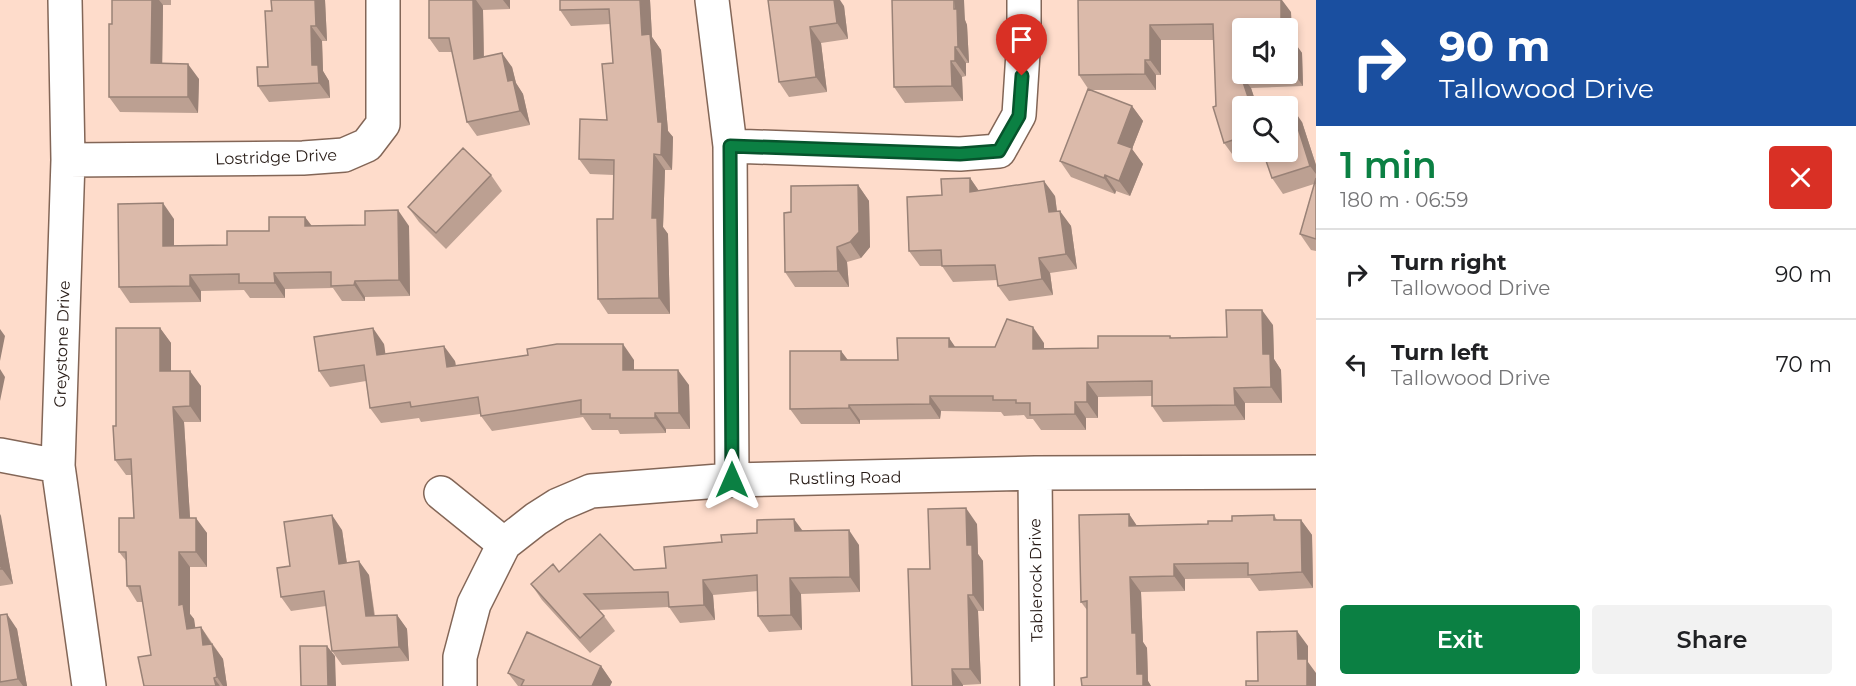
<!DOCTYPE html>
<html lang="en">
<head>
<meta charset="utf-8">
<style>
  body { margin:0; font-family:Montserrat,sans-serif; background:#f2f2f2; color:#202124; height:100vh; display:flex; flex-direction:column; font-size:22px; white-space:nowrap }
  * { box-sizing:border-box; margin:0 }
  p { font-size:20px; color:#757577 }
  .icon { flex:none; width:33px; height:33px; fill:none; stroke:currentColor; stroke-width:2; stroke-linecap:round; stroke-linejoin:round }
  .map { position:relative; flex:1; overflow:hidden }
  .details { display:flex; flex-direction:column; background:#fff; width:540px }
  .details>* { flex:none }
  .guide { background:#1a4fa0; color:#fff; overflow:hidden }
  .buttons { position:absolute; left:1232px; top:18px; display:grid; gap:12px }
  .buttons a { display:grid; place-items:center; width:66px; height:66px; border-radius:6px; background:#fff; box-shadow:0 3px 9px #0003; font-size:30px }
  .pin { position:absolute; display:grid; place-items:center; width:51px; height:51px; color:#fff; margin:-62px -26px; border-radius:50% 50% 50% 0; rotate:-45deg; box-shadow:0 0 6px #0007 }
  .pin .icon { rotate:45deg }
  .me { position:absolute; width:66px; margin:-33px; rotate:0deg; stroke-linejoin:round; filter:drop-shadow(0 0 4px #0008) }
  .turn { display:flex; align-items:center; gap:21px; height:126px; padding:0 24px; font-size:27px }
  .turn .icon { width:78px; height:78px; stroke-width:2.5 }
  .turn b { display:block; font-size:42px; line-height:51px }
  .round { display:grid; place-items:center; flex:none; width:63px; height:63px; border-radius:6px; background:#f2f2f2 }
  .summary { display:flex; align-items:center; justify-content:space-between; height:102px; padding:0 24px }
  h1 { font-size:36px; font-weight:600; line-height:45px; color:#0b8043 }
  .cta { display:flex; gap:12px; margin-top:auto; padding:12px 24px }
  .cta a { flex:1; height:69px; border-radius:6px; background:#0b8043; color:#fff; font-size:24px; font-weight:600; line-height:69px; text-align:center }
  .cta a+a { background:#f2f2f2; color:#202124 }
  ul { padding:0; list-style:none }
  li { display:flex; align-items:center; gap:18px; height:90px; padding:0 24px; border-top:2px solid #e0e0e0 }
  li div { flex:1 }
  li b { display:block; font-size:22px }
  li em { font-style:normal }
  main { display:flex; flex:1; min-height:0 }
  .map>svg:first-child { display:block }
</style>
</head>
<body>
<main>
<div class="map">
<svg width="1316" height="686" viewBox="0 0 1316 686">
  <rect width="100%" height="100%" fill="#fedccb"/>
  <g fill="none" stroke-linecap="round" stroke-linejoin="round">
    <g stroke="#836657" stroke-width="36">
      <path id="minor" d="M65,0L68,160L58,466L89,686
        M712,0L730,146L732,480
        M730,146L960,154L999,151L1019,115L1024,37V0
        M68,160L303,158L344,155L367,145L383,124V0
        M0,455L58,466
        M1035,473L1037,686
        M441,493L504,544
        M460,686V657L474,604L504,544L536,519L558,505L591,491L732,480L1035,473L1316,472"/>
    </g>
    <use href="#minor" stroke="#fff" stroke-width="33"/>
  </g>
  <path fill="#bca092" fill-rule="evenodd" d="M112,0H171V5H163L162,64L199,79L198,113L120,112L109,97L112,24Z
    M325,0L327,41H322L323,71L329,81L330,98L269,102L258,86L268,67L272,11Z
    M429,0H510V9L483,10L484,57L512,67L516,83L523,94L530,125L477,136L467,122L452,52H439L429,38Z
    M650,0L652,37L661,50L668,131L673,137L672,170H665L663,227L668,234L670,314H608L598,299L613,219L614,175L590,174L579,159L607,120L613,63L610,24L571,26L560,10Z
    M768,0L844,6L848,39L821,43L827,92L789,97L779,82Z
    M1078,0L1291,12L1292,39L1302,53L1303,86L1251,88L1257,106H1242V152H1257L1235,158L1224,143L1216,106L1214,40H1161V75H1156V90H1091L1132,106L1143,121L1132,149L1143,164L1130,196L1116,191L1115,194L1071,177L1060,161L1089,90L1079,75ZM1242,28H1287V74H1242Z
    M965,20L967,25L969,63H966V76L962,77L963,101L905,103L894,87Z
    M1302,122L1316,165V251L1311,250L1300,234L1314,184L1283,194L1272,178Z
    M491,175L502,191L446,249L419,222L408,207Z
    M970,178L979,191L1055,196L1057,211L1071,226L1077,269L1050,273L1053,295L1009,301L998,286V280L953,282L942,266H920L909,251L942,195Z
    M858,185L869,201L870,247L861,258L847,262L849,287H795L785,272Z
    M305,217L312,226H409L410,296L365,297V301H342L333,288L285,289V298H250L244,290L201,291V302L130,303L119,287L174,219V246L227,245L269,231Z
    M1273,325L1274,359L1281,370L1282,403H1245V420L1163,422L1152,406V396L1098,397V418H1086V430H1041L1033,419H1027L1024,415L1004,416L1001,412L941,411L940,419L860,420V424H801L790,409L841,351L848,360H898L949,338L955,347H995L1044,343V348H1098L1170,336L1172,338L1227,337Z
    M160,328L171,343V371L201,386V422H184L190,518L207,533V567H190V614L194,619L195,628L201,627L223,659L227,686H144L151,655L143,602H137L127,586V562L119,552L134,518L131,475H126L115,460L116,426Z
    M384,344L385,354L455,361L456,366L634,360V370L689,385L690,429H666V433L620,434L618,430H592L583,417L492,431L481,416L480,414L421,422L419,418L381,423L370,408L366,381L330,387L319,371Z
    M0,514L13,584L0,586Z
    M1129,514L1137,526L1208,524L1274,515L1277,520H1301L1312,535L1313,588L1259,591L1250,578L1185,579V591L1141,592L1143,642L1147,648L1148,681L1151,686H1082L1087,677V610L1081,602Z
    M977,524L978,554L983,561L984,611H978L981,684L963,685V686H912L930,569Z
    M342,530L347,563L369,575L375,616L397,615L407,629L409,661L342,665L332,651L326,606L291,611L281,597L290,566Z
    M803,531L859,545L860,592L801,594L802,630L769,632L758,616V591L713,595L715,620L680,623L669,607L598,610L604,616L615,631L590,653L542,600L531,584L559,572L634,570L666,568L722,542L757,533Z
    M0,615L17,629L27,686H0Z
    M601,666L612,682L610,686H518L508,673Z"/>
  <path fill="#998277" d="M152,0H159L163,5L162,79L151,63Z
    M315,0H325L327,41L316,26Z
    M473,0H476L483,10L484,73L474,59Z
    M503,0H510V9Z
    M640,0H650L652,37L661,50L668,131L673,137L672,170L661,155L642,35Z
    M834,0H840L844,6L848,39L837,23Z
    M954,0H964L965,20L967,25L969,63L958,47Z
    M1281,0H1282L1291,12L1292,39L1302,53L1303,86L1292,71L1287,46V28H1281Z
    M1150,25L1161,40V75L1150,60Z
    M311,26L322,41L323,71L329,81L330,98L319,83L312,65Z
    M810,27L821,43L827,92L816,77Z
    M955,47L966,63V76L955,61Z
    M502,53L512,67L516,83L523,94L530,125L520,111L508,81Z
    M1145,60L1156,75V90L1145,74Z
    M951,61L962,77L963,101L952,86Z
    M188,64L199,79L198,113L188,97Z
    M1240,73L1251,88L1257,106H1251Z
    M1132,106L1143,121L1132,149L1143,164L1130,196L1119,181L1118,143Z
    M1291,106L1302,122L1316,165V174L1310,166Z
    M654,154L665,170L663,227L668,234L670,314L659,298L652,218Z
    M1105,175L1116,191L1115,194L1104,178Z
    M970,178L981,194L970,192Z
    M1044,181L1055,196L1059,228L1049,212Z
    M858,185L869,201L870,247L861,258L850,242Z
    M163,203L174,219V261L163,246Z
    M398,210L409,226L410,296L399,280Z
    M1060,211L1071,226L1077,269L1066,254Z
    M305,217L316,232L305,226Z
    M837,247L847,262L849,287L838,271Z
    M1039,258L1050,273L1053,295L1042,279Z
    M274,273L285,289V298L275,283Z
    M190,275L201,291V302L190,286Z
    M355,281L365,297V301L354,285Z
    M1262,310L1273,325L1274,359L1281,370L1282,403L1271,387L1263,354Z
    M1033,327L1044,343V364L1033,349Z
    M160,328L171,343V386L160,371Z
    M373,328L384,344L388,371L377,355Z
    M0,329L5,336L0,361Z
    M949,338L960,354L949,347Z
    M623,344L634,360V386L623,370Z
    M444,346L455,361L458,383L447,367Z
    M841,351L852,366L841,360Z
    M0,369L5,377L0,401Z
    M678,370L689,385L690,429L679,413Z
    M190,371L201,386V422L190,406Z
    M1087,382L1098,397V418L1087,402Z
    M1234,388L1245,403V420L1235,405Z
    M930,396L941,411L940,419L930,404Z
    M1075,402L1086,418V430L1075,414Z
    M849,405L860,420V424L849,408Z
    M173,407L184,422L191,533L180,518Z
    M655,413L666,429V433L655,418Z
    M966,508L977,524L978,554L983,561L984,611L973,595L967,545Z
    M0,514L1,516L13,584L2,569L0,557Z
    M1129,514L1139,529L1129,526Z
    M332,515L342,530L349,578L339,564Z
    M196,518L207,533V567L196,552Z
    M794,519L805,534L795,531Z
    M1301,520L1312,535L1313,588L1302,572Z
    M849,530L859,545L860,592L850,577Z
    M179,552L190,567V614L194,619L198,645L187,629L179,605Z
    M359,561L369,575L376,630L366,616Z
    M1174,564L1185,579V591L1174,576Z
    M1130,577L1141,592L1143,642L1147,648L1148,681L1151,686H1143L1137,674L1132,633Z
    M790,578L801,594L802,630L791,615Z
    M703,580L713,595L715,620L704,605Z
    M968,595L978,611L981,684L970,669Z
    M7,614L17,629L27,686H23L18,679Z
    M397,615L407,629L409,661L399,647Z
    M201,627L211,643L214,660L203,645Z
    M1297,631L1308,646V662L1316,673V686H1307L1298,659Z
    M212,644L223,659L227,686H223L217,677Z
    M327,646L335,656L336,686H328Z
    M601,666L612,682L610,686H592Z
    M952,669L963,685V686H953Z
    M214,678L220,686H216Z"/>
  <path fill="#dbbaaa" stroke="#998277" stroke-width="1.5" d="M112,0H152L151,63L188,64V97H109V24H112Z
    M271,0H315L316,26H311L312,65H318L319,83L258,86L257,67H268L265,11H272Z
    M429,0H473L474,59L502,53L508,81L513,80L520,111L467,122L449,38H429Z
    M560,0H640L642,35L650,34L658,122H662L661,155L654,154L652,218H657L659,298L598,299L597,219H613L614,160L579,159L580,119L607,120L602,64L613,63L609,9L560,10Z
    M768,0H834L837,23L810,27L816,77L779,82Z
    M892,0H954V9H957L958,47H955V61H951L952,86L894,87Z
    M1078,0H1281V28H1242V73H1240L1251,106H1242V137L1224,143L1213,107L1216,106L1213,24L1150,25V60H1145V74L1079,75Z
    M1287,38H1291L1292,71H1287Z
    M1088,89L1132,106L1118,143L1132,148L1119,181L1105,175L1104,178L1060,161Z
    M1291,106L1310,166L1272,178L1263,152H1287V108Z
    M463,148L491,175L436,233L408,207Z
    M970,178V192L1044,181L1049,212L1060,211L1066,254L1039,258L1042,279L998,286L995,265L942,266L941,250L909,251L907,197L942,195L941,179Z
    M1316,178V239L1300,234Z
    M858,185L859,232L850,242L837,247L838,271L785,272L784,213L791,212V186Z
    M163,203V246L227,245V231H269V217H305V226L365,225V211L398,210L399,280L355,281L354,285L331,286V272L274,273L275,283H239V274L190,275V286L119,287L118,204Z
    M1226,310H1262L1263,354H1270L1271,387L1234,388L1235,405L1152,406V381L1087,382V402H1075V414L1030,415V403H1016V400H993V396H930V404L849,405V408L790,409V351H841V360H898L897,338H949V347H995L1007,319L1033,327V349L1098,348V336H1170V338L1227,337Z
    M116,328H160V371H190V406L173,407L180,518H196V552H179V605L183,604L187,629L201,627L203,645L212,644L217,677L214,678L216,686H144L138,657L151,655L140,586H127L126,552H119V518H134L131,459L115,460L113,426H116Z
    M373,328L377,355L444,346L447,367L528,355L527,349L557,344H623V370H678L679,413H655V418H610V414H581V400L481,416L478,397L411,407L410,402L370,408L364,365L319,371L314,337Z
    M966,508L967,545H972L973,595H968L970,669H952L953,686H912L908,569H930L928,509Z
    M1129,514V526L1208,524V521H1232V516L1274,515V520H1301L1302,572L1248,575V563L1174,564V576L1130,577L1132,633H1136L1137,674H1143V686H1082L1081,678L1087,677V601L1081,602L1079,515Z
    M332,515L339,564L359,561L366,616L397,615L399,647L332,651L324,591L281,597L277,568L290,566L284,522Z
    M794,519L795,531L849,530L850,577L790,578L791,615L758,616L757,575L703,580L704,605L669,607L668,592L584,594L604,616L580,638L531,584L553,564L559,572L600,534L634,570L666,568L664,547L722,542L721,535L757,533V520Z
    M0,557L2,569H0Z
    M7,614L18,679L0,682V615Z
    M1297,631L1298,659H1307V686H1246V681H1258L1257,632Z
    M527,632L601,666L592,686H521L524,680L508,673Z
    M300,646H327L328,686H301Z"/>
  <g fill="none" stroke-linecap="round" stroke-linejoin="round">
    <g stroke="#07532c" stroke-width="15">
      <path id="route" d="M732,480L730,146L960,154L999,151L1019,116L1022,76"/>
    </g>
    <use href="#route" stroke="#0b8043" stroke-width="10"/>
  </g>
  <g text-anchor="middle" dominant-baseline="central" stroke-width="6" stroke-linejoin="round" paint-order="stroke">
    <g font-size="16" fill="#261a15" stroke="#fff">
      <text transform="translate(276 157) rotate(-2)">Lostridge Drive</text>
      <text transform="translate(62 344) rotate(-88)">Greystone Drive</text>
      <text transform="translate(845 478) rotate(-1)">Rustling Road</text>
      <text transform="translate(1036 580) rotate(-91)">Tablerock Drive</text>
    </g>
  </g>
</svg>
<div class="buttons">
<a><svg class="icon" aria-label="sound" viewBox="0 0 24 24"><path d="M4 9h4l5-4v14l-5-4H4zM17 9q2 3 0 6"/></svg></a>
<a><svg class="icon" aria-label="search" viewBox="0 0 24 24"><circle cx="10" cy="10" r="6"/><path d="M15 15l6 6"/></svg></a>
</div>
<div class="pin" style="left:1022px;top:76px;background:#d93025"><svg class="icon" aria-label="arrive" viewBox="0 0 24 24"><path d="M6 21V4h12l-3 4 3 4H6"/></svg></div>
<svg class="me" style="left:732px;top:480px" viewBox="-20 -20 40 40"><path d="M0-17L14 15 0 8-14 15z" fill="#0b8043" stroke="#fff" stroke-width="4"/></svg>
</div>
<section class="details">
<div class="guide">
<div class="turn"><svg class="icon" aria-label="right" viewBox="0 0 24 24"><path d="M7 20v-9h11M14 6l5 5-5 5"/></svg><div><b>90 m</b>Tallowood Drive</div></div>
</div>
<div class="summary"><div><h1>1 min</h1><p>180 m · 06:59</p></div><a class="round" style="background:#d93025;color:#fff"><svg class="icon" aria-label="close" viewBox="0 0 24 24"><path d="M6 6l12 12M18 6L6 18"/></svg></a></div>
<ul>
<li><svg class="icon" aria-label="right" viewBox="0 0 24 24"><path d="M7 20v-9h11M14 6l5 5-5 5"/></svg><div><b>Turn right</b><p>Tallowood Drive</p></div><em>90 m</em></li>
<li><svg class="icon" aria-label="left" viewBox="0 0 24 24"><path d="M17 20v-9H6M10 6l-5 5 5 5"/></svg><div><b>Turn left</b><p>Tallowood Drive</p></div><em>70 m</em></li>
</ul>
<div class="cta"><a>Exit</a><a>Share</a></div>
</section>
</main>
</body>
</html>
